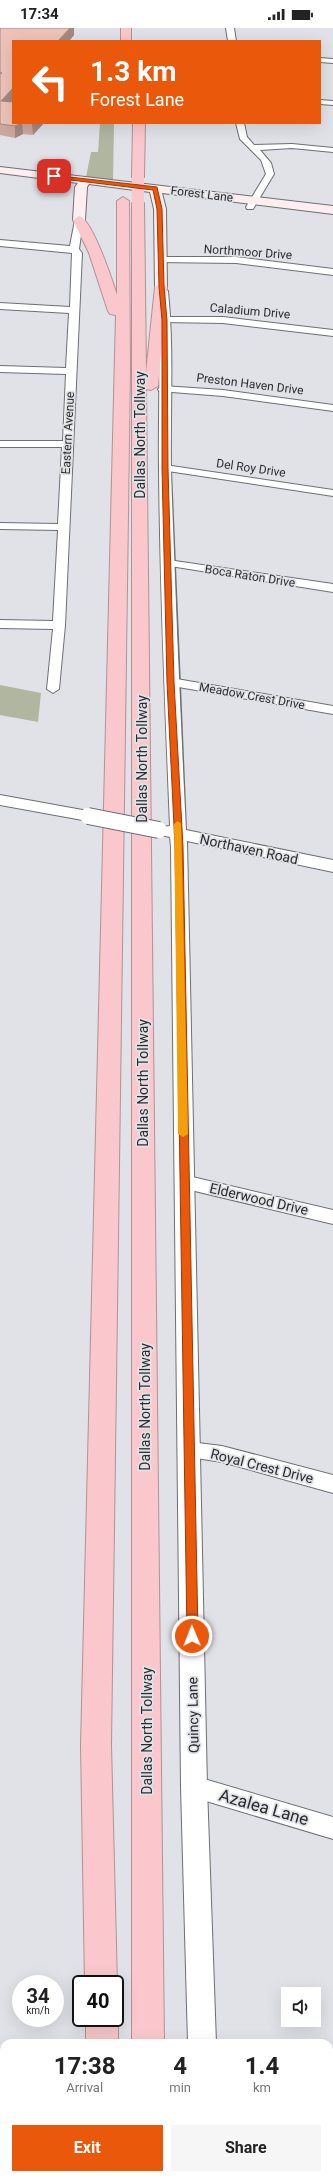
<!DOCTYPE html>
<html lang="en">
<head>
<meta charset="utf-8">
<style>
  body { margin:0; font-family:Roboto,sans-serif; background:#f6f6f6; color:#222; height:100vh; display:flex; flex-direction:column; font-size:15px; white-space:nowrap }
  * { box-sizing:border-box; margin:0 }
  p { font-size:13px; color:#767676 }
  .icon { flex:none; width:22px; height:22px; fill:none; stroke:currentColor; stroke-width:2; stroke-linecap:round; stroke-linejoin:round }
  .map { position:relative; flex:1; overflow:hidden }
  .drawer { position:absolute; left:0px; top:2011px; width:333px; height:140px; display:flex; flex-direction:column; background:#fff; border-radius:12px 12px 0 0; box-shadow:0 4px 16px #0002 }
  .drawer>* { flex:none }
  .banner { position:absolute; left:12px; top:12px; width:309px; height:84px; border-radius:0px; box-shadow:0 4px 16px #0002; background:#ea580c; color:#fff; overflow:hidden }
  .buttons { position:absolute; left:281px; top:1959px; display:grid; gap:8px }
  .buttons a { display:grid; place-items:center; width:40px; height:40px; border-radius:0px; background:#fff; box-shadow:0 4px 16px #0002; font-size:20px }
  .speed { position:absolute; left:12px; top:1947px; display:flex; gap:8px; font-size:20px; font-weight:700; text-align:center }
  .speed>* { display:grid; place-content:center; width:52px; height:52px; border-radius:50%; background:#fff; box-shadow:0 4px 16px #0002; line-height:1 }
  .speed small { font-size:10px; font-weight:400 }
  .speed .limit { border:2px solid #111; border-radius:6px; background:#fff; color:#111 }
  .pin { position:absolute; display:grid; place-items:center; width:34px; height:34px; color:#fff; margin:-17px; border-radius:8px; box-shadow:0 2px 6px #0006 }
  .me { position:absolute; width:44px; margin:-22px; rotate:359deg; stroke-linejoin:round; filter:drop-shadow(0 0 3px #0008) }
  .turn { display:flex; align-items:center; gap:14px; height:84px; padding:0 12px; font-size:18px }
  .turn .icon { width:52px; height:52px; stroke-width:2.5 }
  .turn b { display:block; font-size:28px; line-height:34px }
  .eta { display:flex; justify-content:space-evenly; align-items:center; height:68px; text-align:center }
  .eta b { font-size:24px; font-weight:700; line-height:28px }
  .button { display:flex; gap:8px; margin-top:auto; padding:8px 12px }
  .button a { flex:1; height:46px; border-radius:0px; background:#ea580c; color:#fff; font-size:16px; font-weight:700; line-height:46px; text-align:center }
  .button a+a { background:#f6f6f6; color:#222 }
  .status { display:flex; justify-content:space-between; align-items:center; height:28px; padding:0 20px; background:#fff; direction:ltr }
  .status svg { height:11px; fill:currentColor }
  .map>svg:first-child { display:block }
</style>
</head>
<body>
<div class="status"><b>17:34</b><svg viewBox="0 0 49 12"><path d="M0 12V9h3v3zM5 12V6h3v6zM10 12V3h3v9zM15 12V0h3v12zM26 1h20v11H26zM47 4h2v5h-2z"/></svg></div>
<div class="map">
<svg width="333" height="2151" viewBox="0 0 333 2151">
  <rect width="100%" height="100%" fill="#e0e2e7"/>
  <path fill="#b0b69f" d="M100,95H114L113,152L86,149L91,124H98Z
    M0,657L41,665L38,694L0,687Z"/>
  <g fill="none" stroke-linecap="round" stroke-linejoin="round">
    <g stroke="#6c6f73" stroke-width="2">
      <path id="minor" d="M226,0H234L236,13H228Z
        M320,30L333,31V35L320,34Z
        M320,72L333,73V77L320,76Z
        M236,95H244L247,109L254,117L292,116L333,120V124L292,120L260,122L271,135L274,146L253,181H247L246,179L266,146L261,132L240,111Z
        M79,189L83,192L79,221L82,225L65,597L59,661L53,665L47,661L53,601L0,600V592L53,593L58,502L0,501V495L58,496L62,419H0V413H63L66,346L0,344V338L66,340L69,285L0,281V275L70,279L72,225L0,218V212L70,218L75,192Z
        M160,229H236L333,241V247L236,235L157,234V230Z
        M165,289H223L333,302V308L223,295L162,294V290Z
        M163,358L223,362L333,377V383L223,368L159,363L158,361Z
        M165,437L333,462V468L161,442L160,440L161,438Z
        M168,532L333,556V564L164,537L162,535Z
        M171,650L333,678V686L167,657L165,654Z
        M184,1147L333,1182V1196L178,1159L176,1154L178,1149Z
        M190,1414L222,1418L333,1447V1465L222,1434L183,1428L181,1422L183,1416Z
        M194,1748L333,1789V1811L186,1767L183,1759L186,1751Z"/>
    </g>
    <g stroke="#6c6f73" stroke-width="2">
      <path id="tertiary" d="M162,260L168,263C174,322 170,382 171,442C175,562 180,682 186,802L333,832V844L187,813L207,1759L216,2015H188L181,1759L171,819L170,809L161,807L159,803L161,799L170,798C165,679 160,560 159,441C158,382 162,322 156,263Z
        M0,767L88,783L94,784L96,788L94,792L88,793L0,777Z
        M191,2147H221V2151H191Z"/>
    </g>
    <g stroke="#6c6f73" stroke-width="2">
      <path id="secondary" d="M0,139L333,178V186L162,165L166,181L167,259L161,263L155,259L154,181L150,164L89,156L87,159L85,192L79,196L73,192L75,159L78,155L0,145Z"/>
    </g>
    <g stroke="#b29195" stroke-width="2">
      <path id="motorway" d="M121,0H131V13H121Z
        M133,95H145L144,149L138,152L132,149Z
        M123,169L129,173L130,341L111,1717L117,1956L115,1961V1956H85L81,1717L116,287L110,286L108,283L89,225L73,192L79,188C93,192 112,252 117,267V173Z
        M138,171L144,175L146,345L155,259L161,255L167,259L158,358L151,362L146,361L164,2015H132V175Z
        M115,1983L118,1990V2015H86V1990H115Z
        M70,2147H123V2151H69Z
        M131,2147H191L192,2151H131Z"/>
    </g>
    <use href="#minor" fill="#fff" fill-rule="evenodd"/>
    <use href="#tertiary" fill="#fff" fill-rule="evenodd"/>
    <use href="#secondary" fill="#feeef0" fill-rule="evenodd"/>
    <use href="#motorway" fill="#fac8cc" fill-rule="evenodd"/>
    <g stroke="#6c6f73" stroke-width="18" stroke-linecap="butt">
      <path id="tertiary-bridge" d="M88,788L159,802"/>
    </g>
    <g stroke="#b29195" stroke-width="12" stroke-linecap="butt">
      <path id="motorway-bridge" d="M138,149V175"/>
    </g>
    <use href="#tertiary-bridge" stroke="#fff" stroke-width="16"/>
    <use href="#motorway-bridge" stroke="#fac8cc" stroke-width="12"/>
  </g>
  <path fill="#cca89f" d="M0,0H74V7L69,13H13L11,74L13,95H44L33,107L23,106L15,110L0,107Z"/>
  <path fill="#a68882" d="M70,0H74V7L69,13H58Z
    M13,60V72L2,84L1,73Z
    M21,95H22L23,106L15,110V98Z
    M33,95H44L33,107L32,96Z"/>
  <path fill="#edc3b9" stroke="#a68882" d="M0,0H70L58,13H13V60L1,73L13,74V95H21L15,98L0,96V46L2,45L0,44Z"/>
  <path fill="#ea580c" stroke="#983908" d="M52,147L157,159L162,181L164,259L167,292L168,440L174,654L183,819L198,1608L196,1612L192,1613L188,1612L187,1608L175,819L167,654L162,440V292L159,259L157,181L153,162L54,150Z"/>
  <path fill="#f59e0b" d="M178,793L181,796L188,1106L183,1109L178,1106L174,796Z"/>
  <g text-anchor="middle" dominant-baseline="central" stroke-width="3.5" stroke-linejoin="round" paint-order="stroke">
    <g font-size="12" fill="#2b2c2e" stroke="#e0e2e7">
      <text transform="translate(202 166) rotate(7)">Forest Lane</text>
      <text transform="translate(248 224) rotate(4)">Northmoor Drive</text>
      <text transform="translate(250 283) rotate(5)">Caladium Drive</text>
      <text transform="translate(250 356) rotate(7)">Preston Haven Drive</text>
      <text transform="translate(68 405) rotate(-87)">Eastern Avenue</text>
      <text transform="translate(251 440) rotate(8)">Del Roy Drive</text>
      <text transform="translate(250 548) rotate(9)">Boca Raton Drive</text>
      <text transform="translate(252 668) rotate(10)">Meadow Crest Drive</text>
    </g>
    <g font-size="14" fill="#2b2c2e" stroke="#e0e2e7">
      <text transform="translate(140 407) rotate(-90)">Dallas North Tollway</text>
      <text transform="translate(142 731) rotate(-90)">Dallas North Tollway</text>
      <text transform="translate(249 821) rotate(12)">Northaven Road</text>
      <text transform="translate(143 1055) rotate(-90)">Dallas North Tollway</text>
      <text transform="translate(259 1171) rotate(13)">Elderwood Drive</text>
      <text transform="translate(145 1379) rotate(-90)">Dallas North Tollway</text>
      <text transform="translate(262 1438) rotate(14)">Royal Crest Drive</text>
      <text transform="translate(193 1687) rotate(-91)">Quincy Lane</text>
      <text transform="translate(147 1703) rotate(-90)">Dallas North Tollway</text>
    </g>
    <g font-size="17" fill="#2b2c2e" stroke="#e0e2e7">
      <text transform="translate(264 1779) rotate(16)">Azalea Lane</text>
    </g>
  </g>
</svg>
<div class="buttons">
<a><svg class="icon" aria-label="sound" viewBox="0 0 24 24"><path d="M4 9h4l5-4v14l-5-4H4zM17 9q2 3 0 6"/></svg></a>
</div>
<div class="speed"><div>34<small>km/h</small></div><div class="limit">40</div></div>
<div class="pin" style="left:54px;top:148px;background:#d93025"><svg class="icon" aria-label="arrive" viewBox="0 0 24 24"><path d="M6 21V4h12l-3 4 3 4H6"/></svg></div>
<svg class="me" style="left:192px;top:1608px" viewBox="-20 -20 40 40"><circle r="17" fill="#ea580c" stroke="#fff" stroke-width="3"/><path d="M0-11L8 9 0 5-8 9z" fill="#fff"/></svg>
<div class="banner">
<div class="turn"><svg class="icon" aria-label="left" viewBox="0 0 24 24"><path d="M17 20v-9H6M10 6l-5 5 5 5"/></svg><div><b>1.3 km</b>Forest Lane</div></div>
</div>
<section class="drawer">
<div class="eta">
<div><b>17:38</b><p>Arrival</p></div>
<div><b>4</b><p>min</p></div>
<div><b>1.4</b><p>km</p></div>
</div>
<div class="button"><a>Exit</a><a>Share</a></div>
</section>
</div>
</body>
</html>
